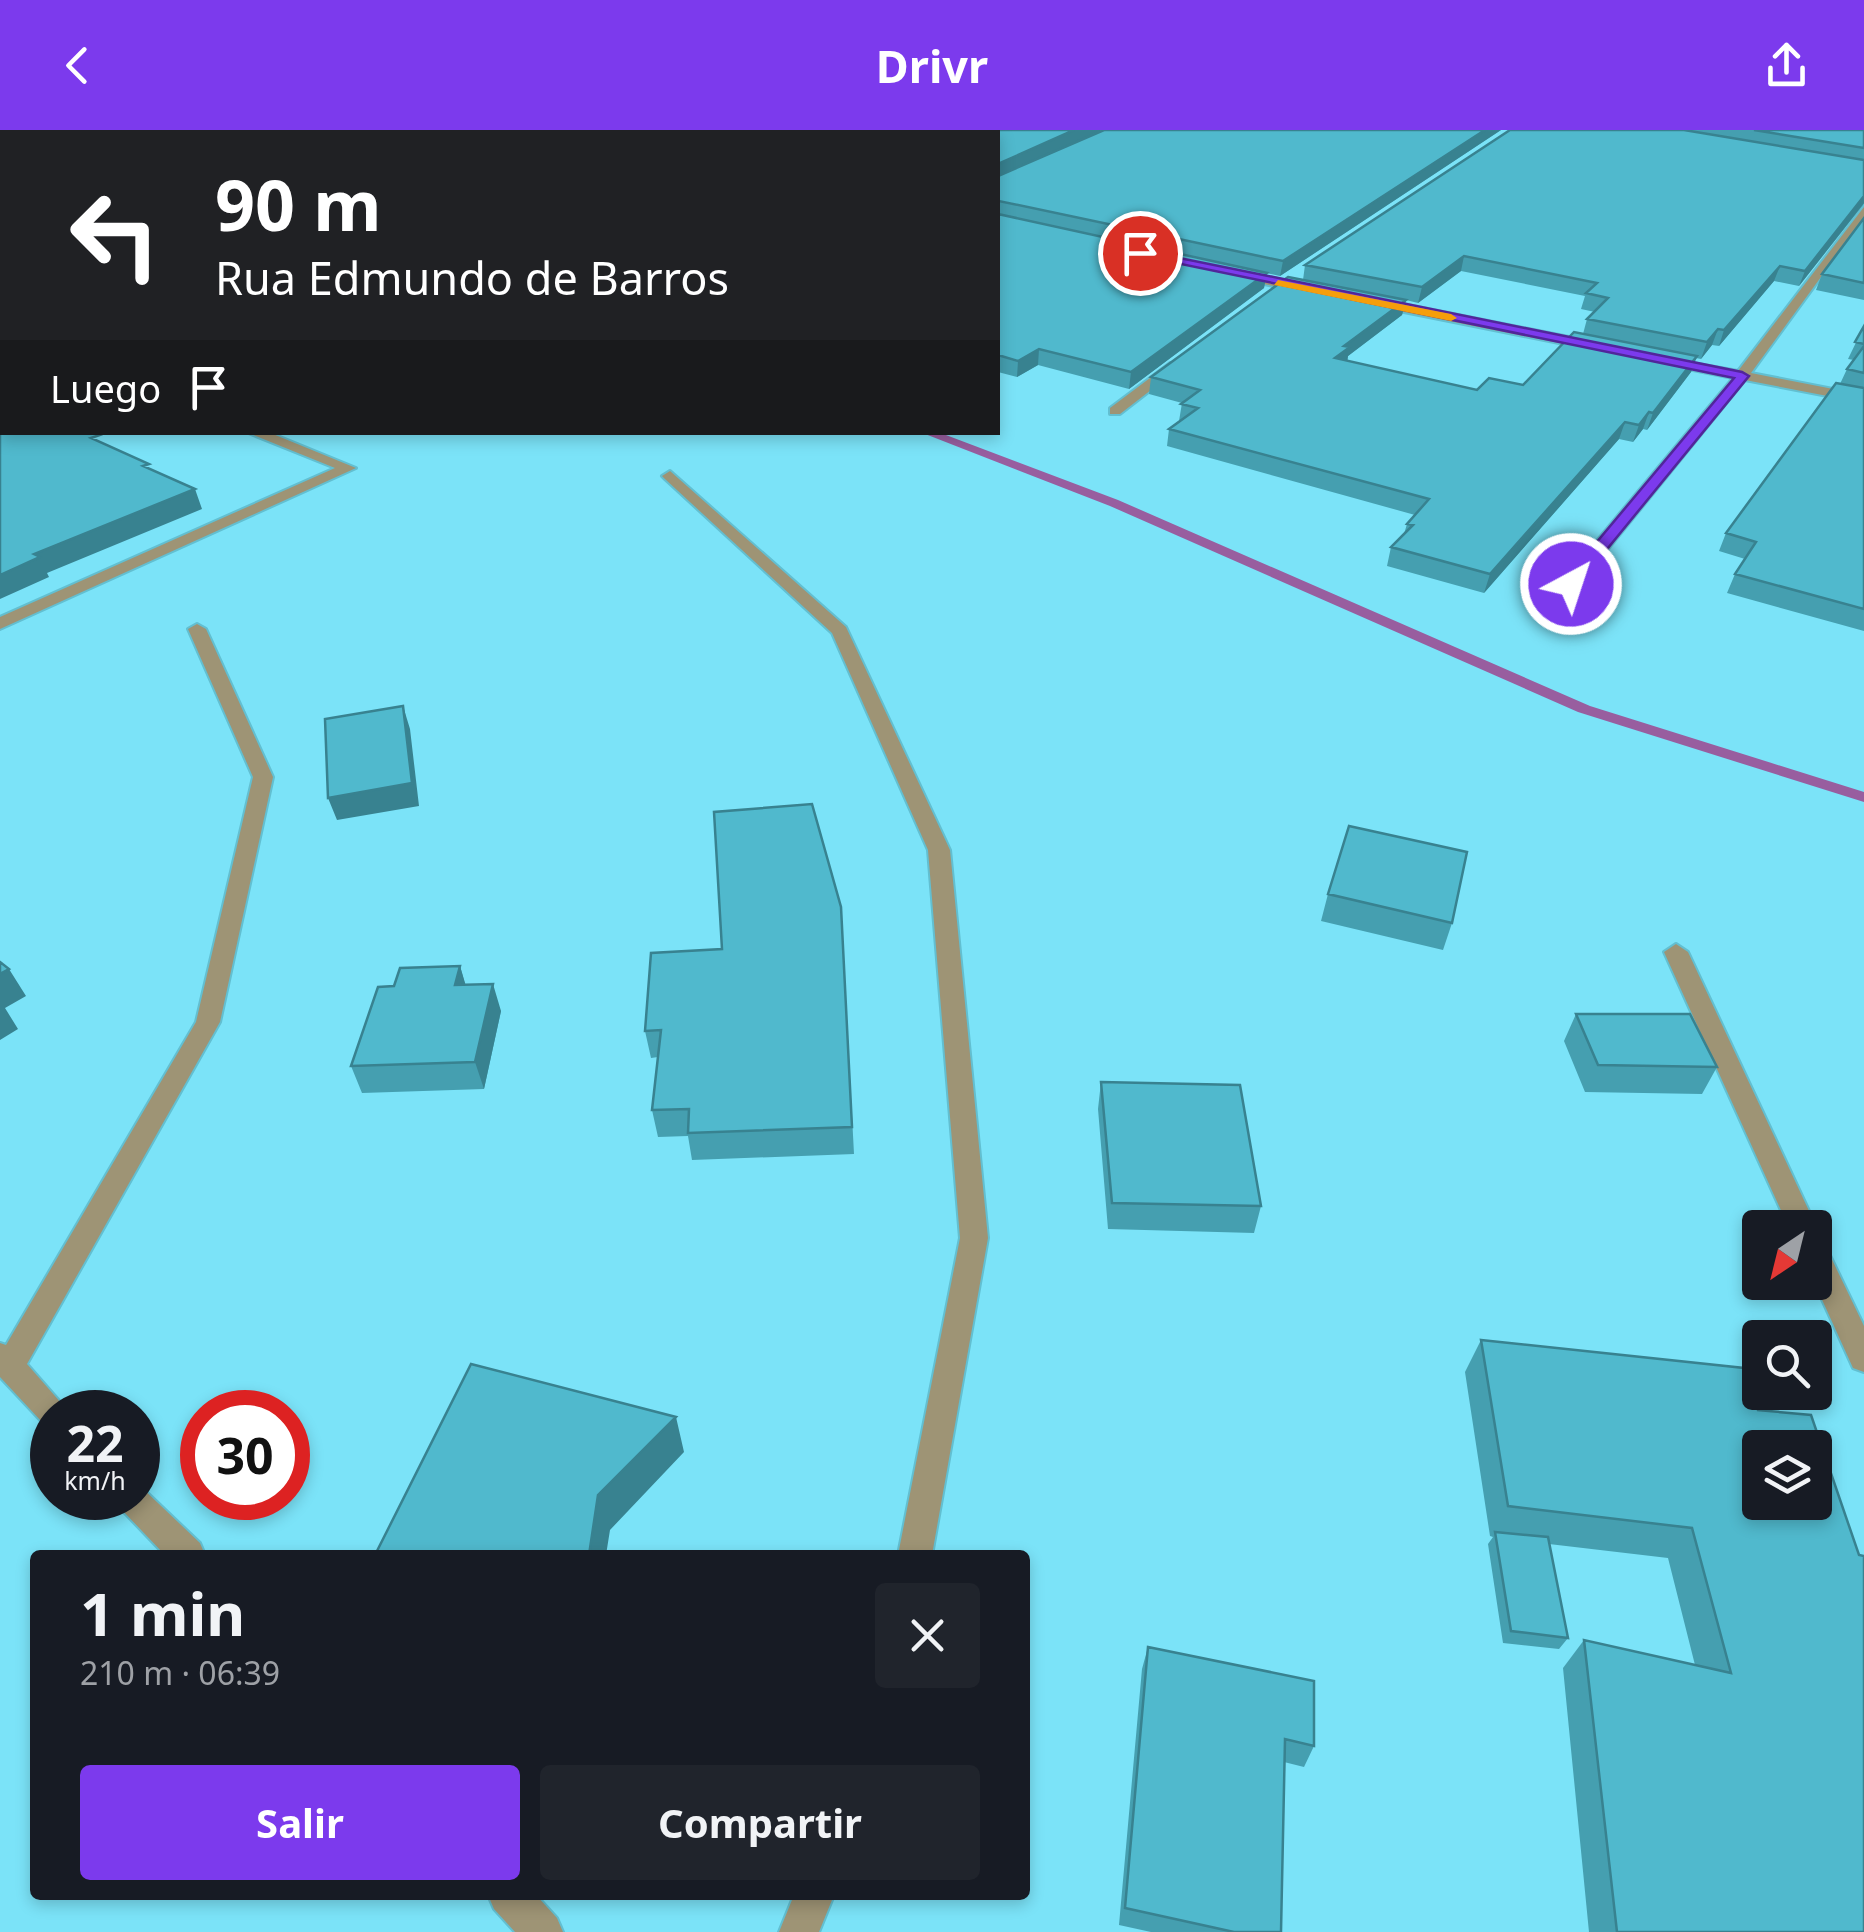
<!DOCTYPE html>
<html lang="es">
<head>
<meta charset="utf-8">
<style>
  body { margin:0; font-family:"Noto Sans",sans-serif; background:#20242c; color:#f1f3f6; height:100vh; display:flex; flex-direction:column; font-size:38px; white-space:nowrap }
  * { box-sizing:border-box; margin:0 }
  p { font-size:32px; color:#9ea1a6 }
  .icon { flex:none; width:55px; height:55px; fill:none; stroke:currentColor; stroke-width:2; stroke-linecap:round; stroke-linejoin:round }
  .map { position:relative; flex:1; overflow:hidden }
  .drawer { position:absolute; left:30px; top:1420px; width:1000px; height:350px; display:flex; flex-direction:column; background:#171b24; border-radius:10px; box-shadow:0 5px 15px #0003 }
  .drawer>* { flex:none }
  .hud { position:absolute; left:0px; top:0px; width:1000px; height:305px; box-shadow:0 5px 15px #0003; background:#202124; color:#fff; overflow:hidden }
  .needle { width:65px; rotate:215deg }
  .buttons { position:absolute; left:1742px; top:1080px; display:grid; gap:20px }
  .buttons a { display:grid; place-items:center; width:90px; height:90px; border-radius:10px; background:#171b24; box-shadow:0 5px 15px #0003; font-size:50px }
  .speed { position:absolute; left:30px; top:1260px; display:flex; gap:20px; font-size:50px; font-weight:700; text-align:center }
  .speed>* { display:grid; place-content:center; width:130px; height:130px; border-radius:50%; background:#171b24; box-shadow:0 5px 15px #0003; line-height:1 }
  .speed small { font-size:25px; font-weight:400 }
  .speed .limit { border:15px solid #d22; background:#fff; color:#111 }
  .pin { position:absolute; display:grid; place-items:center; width:85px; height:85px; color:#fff; margin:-42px; border:5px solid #fff; border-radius:50%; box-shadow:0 2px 10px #0007 }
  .me { position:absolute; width:110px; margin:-55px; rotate:40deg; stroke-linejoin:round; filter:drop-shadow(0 0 8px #0008) }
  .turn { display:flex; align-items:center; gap:35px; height:210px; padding:0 50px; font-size:45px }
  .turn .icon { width:130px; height:130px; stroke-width:2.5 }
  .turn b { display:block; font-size:70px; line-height:85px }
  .then { display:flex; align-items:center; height:95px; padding:0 50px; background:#0003; gap:20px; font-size:38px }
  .round { display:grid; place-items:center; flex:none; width:105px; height:105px; border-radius:10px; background:#20242c }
  .overview { display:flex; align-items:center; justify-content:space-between; height:170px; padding:0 50px }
  h1 { font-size:60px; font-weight:700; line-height:75px }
  .button { display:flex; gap:20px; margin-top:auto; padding:20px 50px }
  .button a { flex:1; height:115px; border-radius:10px; background:#7c3aed; color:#fff; font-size:40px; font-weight:700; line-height:115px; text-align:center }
  .button a+a { background:#20242c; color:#f1f3f6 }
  header { display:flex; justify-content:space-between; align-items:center; height:130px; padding:0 50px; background:#7c3aed; color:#fff; font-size:45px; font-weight:700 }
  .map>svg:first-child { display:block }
</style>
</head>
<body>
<header><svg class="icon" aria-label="back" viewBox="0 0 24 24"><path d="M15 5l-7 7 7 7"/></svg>Drivr<svg class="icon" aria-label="share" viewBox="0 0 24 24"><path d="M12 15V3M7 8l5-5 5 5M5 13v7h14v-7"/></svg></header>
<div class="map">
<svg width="1864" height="1802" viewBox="0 0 1864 1802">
  <rect width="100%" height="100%" fill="#7be3f8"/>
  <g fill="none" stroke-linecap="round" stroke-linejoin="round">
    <path fill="#985e9f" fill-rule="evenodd" d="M920,302H938L1118,370L1590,576L1864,662V672L1578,582L1110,376Z"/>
    <g stroke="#62bfd1" stroke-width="4">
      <path id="minor" d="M1864,77V88L1751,243L1864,265V273L1745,250L1577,457H1565V449L1733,248L1658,233V227L1738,241Z
        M1231,139L1310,156L1316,160L1310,164L1227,146Z
        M1373,168L1599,213L1606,217L1599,221L1369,175Z
        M0,206L2,207V215L0,214Z
        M1170,233L1182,236L1120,284H1110V278Z
        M246,302H268L356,338L0,499V487L335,338Z
        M670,341L846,497L950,720L988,1108L932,1425H898L960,1108L928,720L832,503L665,349L662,346Z
        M197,494L206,499L273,647L220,892L27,1234L69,1282H52V1296L42,1292L0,1247V1213L6,1215L196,892L253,647L188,499Z
        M1676,814L1688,822L1817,1098L1815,1102V1098H1789L1664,822Z
        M1815,1111L1825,1115L1864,1196V1242L1853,1238L1814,1152Z
        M138,1354L200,1413L205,1425H165L121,1379L116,1368H138Z
        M488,1765H536L557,1788L563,1802H515L494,1779Z
        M794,1765H834L819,1802H779Z"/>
    </g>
    <use href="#minor" fill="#9e9475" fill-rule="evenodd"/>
  </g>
  <path fill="#459fb0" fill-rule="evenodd" d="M847,0H1102L1057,20L1104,0H1501L1280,146L1266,143L1264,158L1129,259L1038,235L1017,247L998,242V2Z
    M1510,0H1864V74L1799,156L1774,151L1719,216L1712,215L1701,229L1696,228L1691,242L1647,300L1643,299L1633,312L1619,309L1484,463L1387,436L1391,417L1404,404L1407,394L1415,385L1167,316L1169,299L1179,291L1182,273L1149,264L1151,247L1303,150L1305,135ZM1461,141L1585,166L1581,179L1595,182L1587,189L1583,204L1523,255L1477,260L1347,231L1348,226L1402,185L1406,170L1418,173Z
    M1864,88V170L1816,160L1822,144Z
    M1864,196V501L1727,463L1735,444L1745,429L1719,421L1726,403L1840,254L1847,239L1854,230L1848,229Z
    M1328,764L1452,793L1443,820L1321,791Z
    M841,777L854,1024L692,1030L688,1006L658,1007L652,980L658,927L651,928L645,901L722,819Z
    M460,836L465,854L501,881L484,959L362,963L351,936L394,856Z
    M1576,884L1717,937L1702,964L1585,962L1564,911Z
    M1101,952L1261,1076L1254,1103L1108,1099L1098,979Z
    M1481,1210L1744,1238L1864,1802H1589L1563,1538L1584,1510L1695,1535L1668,1428L1549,1414L1568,1508L1559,1519L1503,1513L1488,1414L1493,1407L1490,1406L1465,1242Z
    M1148,1517L1314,1616L1304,1637L1284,1632L1281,1802H1151L1119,1795L1142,1539Z"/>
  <path fill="#388290" d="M1074,0H1102L998,47V34Z
    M1485,0H1501L1280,146L1283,131Z
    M1864,66V73L1799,156L1805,141Z
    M1464,126L1461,141L1418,173L1422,157Z
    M2,135V157L0,158V136Z
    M1780,136L1774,151L1719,216L1724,200Z
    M1267,143L1264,158L1129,259L1131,242Z
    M1406,170L1402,185L1348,226L1347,233L1335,228L1344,216Z
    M1718,199L1712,215L1701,229L1707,212Z
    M1039,219L1038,235L1017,247L1018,231Z
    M1697,226L1691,242L1647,300L1653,283Z
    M1649,282L1643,299L1633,312L1639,295Z
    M1625,292L1619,309L1484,463L1490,444Z
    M195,359L202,379L47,443L49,447L0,469V445L34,424Z
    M403,576L410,599L419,676L337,690L328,668Z
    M460,836L468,863L455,855Z
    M9,839L26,866L5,878L18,899L0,910V844Z
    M493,854L501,881L484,959L475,932Z
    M676,1287L684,1322L610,1400L606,1425H589L598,1365Z"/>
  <path fill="#50b9cd" stroke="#388290" stroke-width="2.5" fill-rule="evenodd" d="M847,0H1074L998,34V2H841Z
    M1104,0H1485L1283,131L999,71L998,72V46Z
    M1510,0H1684L1864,30V66L1805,141L1780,136L1724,200L1718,199L1707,212L1587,189L1608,168L1586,163L1597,153L1464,126L1422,157L1305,135Z
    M1754,0H1864V18Z
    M998,84L1267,143L1131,242L1039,219L1018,231L998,225Z
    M0,87L2,88V135L0,136Z
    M1864,88V153L1822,144Z
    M1288,147L1406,170L1344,216L1350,217L1335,228L1477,260L1489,248L1523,255L1574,202L1697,226L1653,283L1649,282L1639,295L1625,292L1490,444L1391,417L1413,395L1407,394L1429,369L1169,299L1198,278L1181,274L1200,260L1151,247Z
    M1864,196V214L1855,212Z
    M1864,216V243L1847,239Z
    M1836,253L1864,258V479L1735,444L1756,412L1726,403Z
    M0,263L2,264V302H95L100,305L91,308L149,334L143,336L195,359L34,424L40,427L0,445Z
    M403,576L412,653L328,668L325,589Z
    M812,674L841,777L852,997L688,1003L689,979L652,980L661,900L645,901L651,823L722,819L714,682Z
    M1349,696L1467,722L1452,793L1328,764Z
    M0,832L9,839L0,844Z
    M460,836L455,855L493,854L475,932L351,936L378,857L394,856L400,838Z
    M1576,884H1690L1717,937L1598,935Z
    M1101,952L1240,955L1261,1076L1112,1073Z
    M1481,1210L1744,1238L1758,1280L1811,1285L1859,1425L1864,1426V1802H1617L1584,1510L1731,1543L1692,1398L1508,1376ZM1760,1318H1815V1372H1760Z
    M471,1234L676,1287L598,1365L589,1425H375Z
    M1495,1402L1548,1407L1568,1508L1511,1501Z
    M1148,1517L1314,1551V1616L1285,1609L1281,1802H1234L1125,1778Z"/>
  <path fill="#7c3aed" stroke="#51269a" stroke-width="2.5" d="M1140,120L1742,242L1749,246L1576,457L1571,458L1563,454L1565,450L1734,248L1137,125Z"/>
  <path fill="#f59e0b" d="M1278,150L1451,184L1457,188L1451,191L1274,155Z"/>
</svg>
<div class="buttons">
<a><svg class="needle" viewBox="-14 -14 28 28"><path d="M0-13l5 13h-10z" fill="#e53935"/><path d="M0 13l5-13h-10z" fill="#9ea1a6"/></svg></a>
<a><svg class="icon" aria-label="search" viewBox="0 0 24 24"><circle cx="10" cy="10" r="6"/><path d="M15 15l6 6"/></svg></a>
<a><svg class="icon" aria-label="layers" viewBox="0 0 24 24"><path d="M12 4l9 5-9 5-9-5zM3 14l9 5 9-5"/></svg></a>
</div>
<div class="speed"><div>22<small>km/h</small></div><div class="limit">30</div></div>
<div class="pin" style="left:1140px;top:123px;background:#d93025"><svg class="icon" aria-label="arrive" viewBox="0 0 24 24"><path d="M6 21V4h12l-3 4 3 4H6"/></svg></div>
<svg class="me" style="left:1571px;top:454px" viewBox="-20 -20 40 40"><circle r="17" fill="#7c3aed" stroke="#fff" stroke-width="3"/><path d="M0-11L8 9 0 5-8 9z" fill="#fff"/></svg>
<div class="hud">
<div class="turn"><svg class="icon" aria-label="left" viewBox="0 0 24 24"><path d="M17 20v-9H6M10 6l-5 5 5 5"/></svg><div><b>90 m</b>Rua Edmundo de Barros</div></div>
<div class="then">Luego<svg class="icon" aria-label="arrive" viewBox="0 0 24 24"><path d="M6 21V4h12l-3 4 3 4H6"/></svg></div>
</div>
<section class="drawer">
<div class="overview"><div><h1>1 min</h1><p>210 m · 06:39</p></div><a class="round"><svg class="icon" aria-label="close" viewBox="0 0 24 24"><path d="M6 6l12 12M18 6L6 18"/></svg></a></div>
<div class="button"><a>Salir</a><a>Compartir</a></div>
</section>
</div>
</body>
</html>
